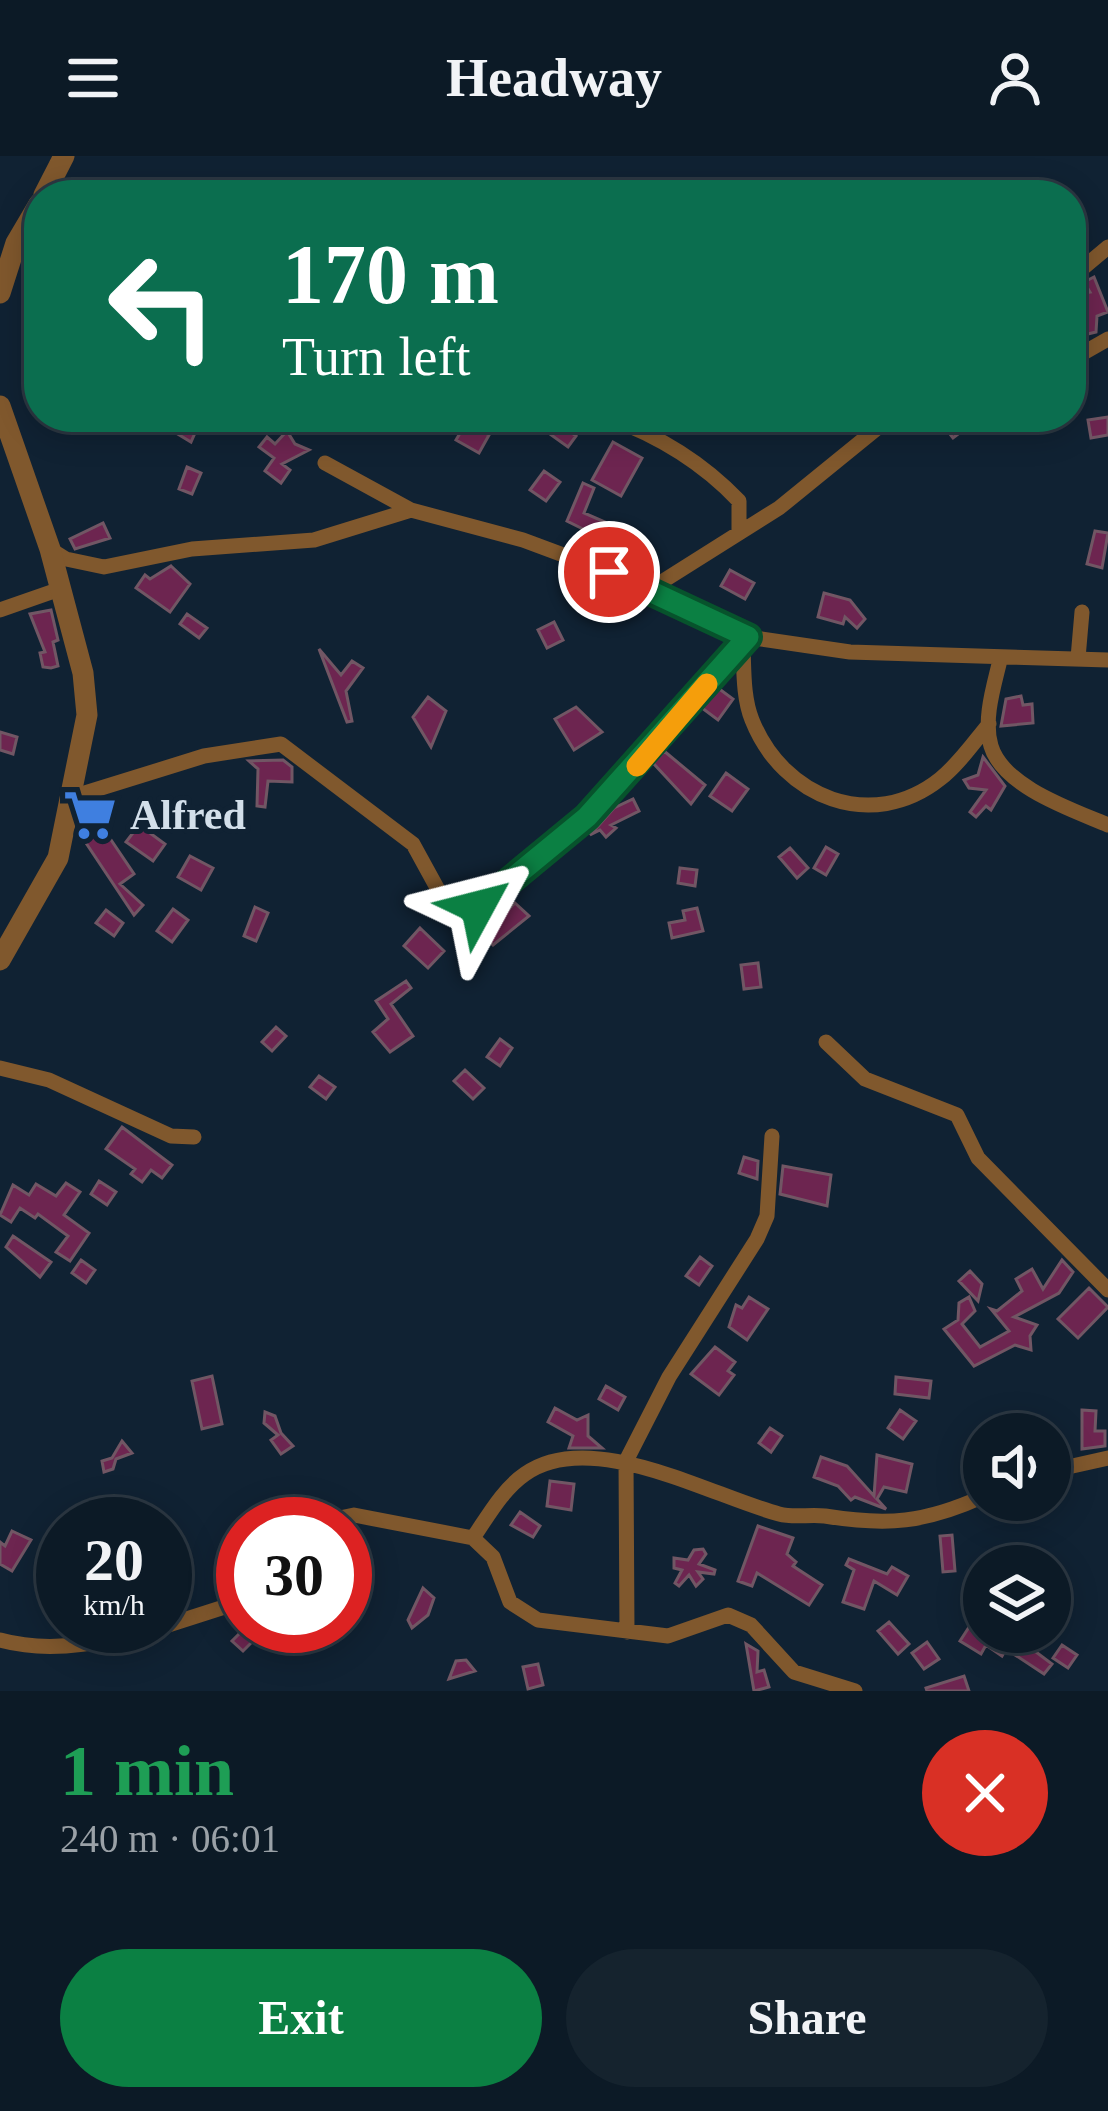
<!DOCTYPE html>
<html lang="en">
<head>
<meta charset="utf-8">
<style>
  body { margin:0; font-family:Georgia,serif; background:#15232e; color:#f1f3f6; height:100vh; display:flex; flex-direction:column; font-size:45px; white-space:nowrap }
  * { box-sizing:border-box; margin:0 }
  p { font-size:39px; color:#9aa1a7 }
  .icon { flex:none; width:66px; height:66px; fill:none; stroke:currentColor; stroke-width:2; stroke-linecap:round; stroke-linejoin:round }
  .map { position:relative; height:1535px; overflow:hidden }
  .side { display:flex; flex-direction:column; background:#0c1a26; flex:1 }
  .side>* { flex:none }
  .guide { position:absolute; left:24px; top:24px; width:1062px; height:252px; border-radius:48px; box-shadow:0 6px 30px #0003,0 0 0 3px #2c3843; background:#0b6e4f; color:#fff; overflow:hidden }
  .controls { position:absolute; left:963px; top:1257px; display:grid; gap:24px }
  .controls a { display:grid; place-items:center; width:108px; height:108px; border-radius:50%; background:#0c1a26; box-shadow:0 6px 30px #0003,0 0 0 3px #2c3843; font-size:60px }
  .speed { position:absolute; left:36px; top:1341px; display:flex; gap:24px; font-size:60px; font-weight:700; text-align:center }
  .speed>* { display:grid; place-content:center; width:156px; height:156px; border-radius:50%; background:#0c1a26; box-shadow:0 6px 30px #0003,0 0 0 3px #2c3843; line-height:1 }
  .speed small { font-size:30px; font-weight:400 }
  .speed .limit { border:18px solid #d22; background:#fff; color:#111 }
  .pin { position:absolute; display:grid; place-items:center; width:102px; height:102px; color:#fff; margin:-51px; border:6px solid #fff; border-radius:50%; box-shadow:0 3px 12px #0007 }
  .me { position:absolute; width:132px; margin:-66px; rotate:52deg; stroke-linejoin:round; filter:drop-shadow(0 0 9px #0008) }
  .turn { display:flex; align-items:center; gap:42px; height:252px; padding:0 60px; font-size:54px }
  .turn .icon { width:156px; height:156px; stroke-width:2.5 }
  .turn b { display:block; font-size:84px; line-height:102px }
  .round { display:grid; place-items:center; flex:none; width:126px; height:126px; border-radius:63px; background:#15232e }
  .overview { display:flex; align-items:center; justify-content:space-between; height:204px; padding:0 60px }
  h1 { font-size:72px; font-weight:600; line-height:90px; color:#1e9e55 }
  .primary-button { display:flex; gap:24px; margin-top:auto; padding:24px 60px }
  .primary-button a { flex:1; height:138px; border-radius:72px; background:#0b8043; color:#fff; font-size:48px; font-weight:600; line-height:138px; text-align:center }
  .primary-button a+a { background:#15232e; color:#f1f3f6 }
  header { display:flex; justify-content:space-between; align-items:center; height:156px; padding:0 60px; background:#0c1a26; font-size:54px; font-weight:600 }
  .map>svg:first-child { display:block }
</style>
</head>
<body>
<header><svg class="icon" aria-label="menu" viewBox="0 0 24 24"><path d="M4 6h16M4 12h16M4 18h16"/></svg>Headway<svg class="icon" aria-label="person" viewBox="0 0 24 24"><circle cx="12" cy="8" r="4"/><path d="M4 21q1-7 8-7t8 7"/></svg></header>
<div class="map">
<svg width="1108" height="1535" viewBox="0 0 1108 1535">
  <rect width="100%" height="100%" fill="#102233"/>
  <path fill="#6d2550" stroke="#715664" stroke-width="3" d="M1094,121L1108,156L1097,160L1096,176L1071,182V139L1090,136L1084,126Z
    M178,261H202L191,286L171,274Z
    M950,261L966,272L953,282L942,268Z
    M1108,261V279L1091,282L1088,264Z
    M555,265L576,280L568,291L547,276Z
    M466,267L489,279L479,297L456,284Z
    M287,275L295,288L309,294L282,308L290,314L281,327L265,315L274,302L259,291L267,281L275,288Z
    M613,286L642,302L621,340L592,324Z
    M187,311L201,317L192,338L179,333Z
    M544,315L560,326L546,345L530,334Z
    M583,327L594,332L584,357L605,366L599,381L567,365Z
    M103,367L110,382L75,393L70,383Z
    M1095,375L1108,377L1102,412L1087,408Z
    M171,410L190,428L170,456L136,432L145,419L150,423Z
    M730,414L754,427L745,443L721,430Z
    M824,437L850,444L865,463L857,472L845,461L843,468L818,461Z
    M51,454L58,484L53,486L58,510L51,512L43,511L40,497L45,496L30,458Z
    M187,458L207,472L199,482L180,468Z
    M554,466L563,484L547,492L538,474Z
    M319,493L341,519L352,505L363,512L346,535L352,565L347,566Z
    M718,532L733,543L718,564L702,552Z
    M1021,540L1023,549L1032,548L1033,567L1001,570L1006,543Z
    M428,541L446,555L431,591L413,561Z
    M576,551L602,576L574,594L555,563Z
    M0,576L17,581L13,598L0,594Z
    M664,595L705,629L691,648L653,607Z
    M983,601L1005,630L991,654L986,650L976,661L970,656L986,634L969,632L964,624L978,619Z
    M283,604L292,611V626L268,625L265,651L257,650L258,613L249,605Z
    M726,617L748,633L732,655L710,640Z
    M633,643L639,655L611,669L616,672L606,681L600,674L590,679L614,652Z
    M139,669L165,688L153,705L126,686Z
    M103,672L134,718L120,728L143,749L134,759L84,684Z
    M826,691L838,698L826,719L814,712Z
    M790,692L808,712L797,722L779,701Z
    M190,700L213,712L201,734L178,721Z
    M680,712L697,714L695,730L678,727Z
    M515,747L529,760L493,789L482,779Z
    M255,751L268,757L256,785L244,780Z
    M697,752L703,775L672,782L669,767L685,764L683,755Z
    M173,753L188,764L172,786L157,775Z
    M106,754L123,767L114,780L96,767Z
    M420,772L444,795L428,812L404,790Z
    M758,807L761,831L744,833L741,809Z
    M406,825L411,832L391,848L413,880L390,896L373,876L388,863L376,845Z
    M276,871L286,880L272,895L262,886Z
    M500,883L512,892L500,910L487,901Z
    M465,914L484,932L473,943L454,925Z
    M319,920L335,931L326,943L310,931Z
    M122,971L172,1009L162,1022L151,1014L142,1026L131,1018L135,1013L106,993Z
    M744,1001L758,1005L757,1023L739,1017Z
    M783,1010L831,1019L827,1050L780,1038Z
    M99,1025L116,1036L107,1049L91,1038Z
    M66,1027L80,1036L64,1059L89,1077L70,1105L56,1096L68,1080L38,1058L35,1062L20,1052L11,1066L0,1059L13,1029L29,1039L36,1028L56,1040Z
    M13,1080L51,1106L40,1121L6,1091Z
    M700,1101L712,1110L699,1129L686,1120Z
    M81,1104L95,1114L86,1127L72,1117Z
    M1062,1104L1073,1116L1059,1137L1014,1161L1037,1169L1030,1180L1031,1194L1015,1189L974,1210L944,1173L958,1164L959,1147L969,1141L975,1155L962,1168L980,1191L1009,1175L991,1153L997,1155L1022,1135L1016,1123L1032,1113L1043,1133Z
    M970,1115L982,1128L978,1145L959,1125Z
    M1089,1132L1108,1151L1078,1182L1058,1163Z
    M749,1141L768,1153L747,1184L729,1171L736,1149L742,1152Z
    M715,1191L735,1206L728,1215L734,1219L719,1239L691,1218Z
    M212,1220L222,1268L202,1273L192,1225Z
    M896,1221L931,1225L929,1242L895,1238Z
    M606,1230L625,1241L618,1254L599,1243Z
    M555,1252L577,1264L588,1259V1280L602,1292H569L573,1280L548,1266Z
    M900,1254L916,1265L903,1283L888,1272Z
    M1082,1254L1096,1255L1095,1275H1105V1290L1082,1293Z
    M265,1256L275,1260L281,1277L293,1290L281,1298L271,1284L278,1279L264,1267Z
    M770,1272L782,1280L771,1296L759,1287Z
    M122,1285L132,1297L116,1303L113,1313L104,1316L102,1305L112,1302Z
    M877,1299L912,1308L906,1336L884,1331L877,1343L886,1353L855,1341L851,1344L838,1330L814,1321L821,1301L847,1310L874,1340Z
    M550,1325L574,1328L571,1354L547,1350Z
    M520,1356L540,1370L533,1381L511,1369Z
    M758,1370L793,1382L787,1398L796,1406L793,1410L822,1429L809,1449L757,1417L752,1430L738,1425Z
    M12,1375L31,1384L12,1415L0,1408V1386L5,1390Z
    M952,1379L955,1415L943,1416L940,1380Z
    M703,1393L706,1398L699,1408L715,1414L714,1418L698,1416L703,1423L696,1430L689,1419L679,1430L675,1427L682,1414L674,1412V1402L688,1404L694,1394Z
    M849,1403L887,1418L892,1411L908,1420L897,1439L874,1425L864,1453L843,1446L854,1414L846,1409Z
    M423,1432L434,1442L428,1459L412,1472L408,1464Z
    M984,1448V1476H1032L1024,1487L1052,1508L1044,1518L1006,1493L1002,1500L986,1489L981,1498L960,1485Z
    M889,1466L909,1488L898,1498L878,1475Z
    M247,1470L258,1480L243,1495L232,1485Z
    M927,1486L939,1503L924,1513L912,1497Z
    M746,1488L758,1495L757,1516L764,1514L769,1531L754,1535Z
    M1062,1489L1077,1499L1068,1512L1053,1502Z
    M466,1504L475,1515L449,1523L456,1505Z
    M538,1508L543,1529L528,1533L523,1511Z
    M964,1520L969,1535H927L926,1532Z"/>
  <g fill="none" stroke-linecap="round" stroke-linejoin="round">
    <path stroke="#80582d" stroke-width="15" d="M1071,122L1108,91
      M1071,204L1108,183
      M607,261C657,279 703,307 739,345V375
      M325,307L411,354L523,384L652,432L748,481L850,496L1108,504
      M50,393L66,403L104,411L192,393L314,384L411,354
      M652,432L779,352L891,261
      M0,454L60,433
      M743,491C744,514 743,542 752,564C783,642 872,677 940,623C959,608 974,586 989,568
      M1078,502L1082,456
      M1000,504C994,530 983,563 991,590C1003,631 1073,654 1108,669
      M72,641L204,600L281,588L413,688L453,761L478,751L587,661L748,481
      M826,886L865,923L957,959L978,1002L1108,1134
      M0,912L49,924L171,980L194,981
      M1050,1315L1108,1302
      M311,1368L354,1359L473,1382L493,1401L510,1446L538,1464L668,1480L728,1459L751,1469L794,1516L855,1535
      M473,1382C488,1360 503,1333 525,1318C591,1271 711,1340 779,1358C794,1362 810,1358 825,1360C887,1370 925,1367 984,1340
      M165,1470L243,1445
      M627,1476L626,1305L669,1221L757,1083L767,1060L772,980
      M0,1484C54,1499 111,1485 164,1470"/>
    <path stroke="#80582d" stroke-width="21" d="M44,39L64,0
      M0,137L16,87L39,48
      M0,250L50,393L83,517L87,559L58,702L0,804"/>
  </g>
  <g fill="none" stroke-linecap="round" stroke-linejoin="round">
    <g stroke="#07532c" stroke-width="30">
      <path id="route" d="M478,751L587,661L748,481L609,416"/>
    </g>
    <use href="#route" stroke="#0b8043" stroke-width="21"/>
    <path stroke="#f59e0b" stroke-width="21" d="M637,610L707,528"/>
  </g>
  <defs>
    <g id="supermarket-bare" transform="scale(4.14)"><path d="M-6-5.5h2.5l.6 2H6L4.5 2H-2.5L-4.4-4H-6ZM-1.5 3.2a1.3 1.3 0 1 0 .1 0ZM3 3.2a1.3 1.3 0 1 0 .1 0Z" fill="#3f7fe0" stroke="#102233" stroke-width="2.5" paint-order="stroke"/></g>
  </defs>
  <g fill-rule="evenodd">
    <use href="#supermarket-bare" x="90" y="659"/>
  </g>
  <g text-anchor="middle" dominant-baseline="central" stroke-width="10" stroke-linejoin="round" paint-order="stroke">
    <g font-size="42" font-weight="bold" fill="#d3dfea" stroke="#102233" text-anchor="start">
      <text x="130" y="659">Alfred</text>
    </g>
  </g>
</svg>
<div class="controls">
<a><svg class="icon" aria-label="sound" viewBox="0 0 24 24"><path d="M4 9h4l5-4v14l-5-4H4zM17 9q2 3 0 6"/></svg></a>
<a><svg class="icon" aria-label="layers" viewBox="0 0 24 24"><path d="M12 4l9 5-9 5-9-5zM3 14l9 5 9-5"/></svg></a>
</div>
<div class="speed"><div>20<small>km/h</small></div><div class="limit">30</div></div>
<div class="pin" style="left:609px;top:416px;background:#d93025"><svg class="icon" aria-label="arrive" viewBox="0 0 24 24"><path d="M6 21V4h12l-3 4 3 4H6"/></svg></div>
<svg class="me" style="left:478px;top:751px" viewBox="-20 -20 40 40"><path d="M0-17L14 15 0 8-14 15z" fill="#0b8043" stroke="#fff" stroke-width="4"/></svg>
<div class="guide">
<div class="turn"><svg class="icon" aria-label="left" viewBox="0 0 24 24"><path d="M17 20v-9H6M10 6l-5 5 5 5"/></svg><div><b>170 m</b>Turn left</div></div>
</div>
</div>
<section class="side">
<div class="overview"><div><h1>1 min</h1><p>240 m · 06:01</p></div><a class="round" style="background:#d93025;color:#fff"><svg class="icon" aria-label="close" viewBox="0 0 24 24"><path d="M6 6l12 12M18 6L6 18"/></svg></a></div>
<div class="primary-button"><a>Exit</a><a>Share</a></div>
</section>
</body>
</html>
